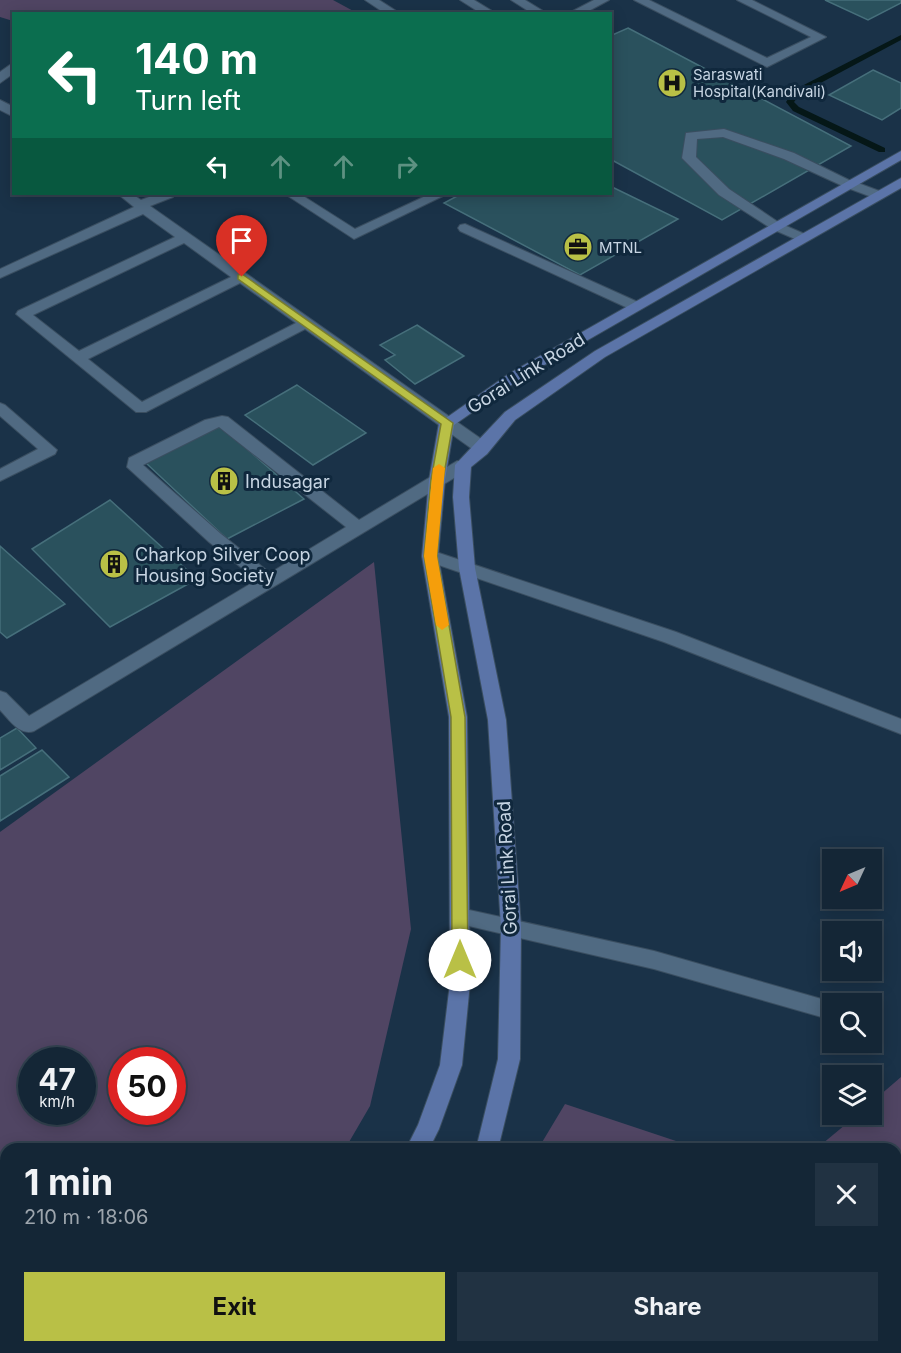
<!DOCTYPE html>
<html lang="en">
<head>
<meta charset="utf-8">
<style>
  body { margin:0; font-family:Inter,sans-serif; background:#213242; color:#f1f3f6; height:100vh; display:flex; flex-direction:column; font-size:22px; white-space:nowrap }
  * { box-sizing:border-box; margin:0 }
  p { font-size:20px; color:#9da5ad }
  .icon { flex:none; width:33px; height:33px; fill:none; stroke:currentColor; stroke-width:2; stroke-linecap:round; stroke-linejoin:round }
  .map { position:relative; flex:1; overflow:hidden }
  .details { position:absolute; left:0px; top:1143px; width:902px; height:210px; display:flex; flex-direction:column; background:#142636; border-radius:18px 18px 0 0; box-shadow:0 3px 15px #0003,0 0 0 2px #334351 }
  .details>* { flex:none }
  .hud { position:absolute; left:12px; top:12px; width:600px; height:183px; border-radius:0px; box-shadow:0 3px 15px #0003,0 0 0 2px #334351; background:#0b6e4f; color:#fff; overflow:hidden }
  .needle { width:39px; rotate:226deg }
  .tools { position:absolute; left:822px; top:849px; display:grid; gap:12px }
  .tools a { display:grid; place-items:center; width:60px; height:60px; border-radius:0px; background:#142636; box-shadow:0 3px 15px #0003,0 0 0 2px #334351; font-size:30px }
  .speed { position:absolute; left:18px; top:1047px; display:flex; gap:12px; font-size:30px; font-weight:700; text-align:center }
  .speed>* { display:grid; place-content:center; width:78px; height:78px; border-radius:50%; background:#142636; box-shadow:0 3px 15px #0003,0 0 0 2px #334351; line-height:1 }
  .speed small { font-size:15px; font-weight:400 }
  .speed .limit { border:9px solid #d22; background:#fff; color:#111 }
  .pin { position:absolute; display:grid; place-items:center; width:51px; height:51px; color:#fff; margin:-62px -26px; border-radius:50% 50% 50% 0; rotate:-45deg; box-shadow:0 0 6px #0007 }
  .pin .icon { rotate:45deg }
  .me { position:absolute; width:66px; margin:-33px; rotate:0deg; stroke-linejoin:round; filter:drop-shadow(0 0 4px #0008) }
  .turn { display:flex; align-items:center; gap:21px; height:126px; padding:0 24px; font-size:27px }
  .turn .icon { width:78px; height:78px; stroke-width:2.5 }
  .turn b { display:block; font-size:42px; line-height:51px }
  .lanes { display:flex; align-items:center; height:57px; padding:0 24px; background:#0003; justify-content:center; gap:30px; direction:ltr }
  .lanes .off { opacity:.35 }
  .round { display:grid; place-items:center; flex:none; width:63px; height:63px; border-radius:0px; background:#213242 }
  .headline { display:flex; align-items:center; justify-content:space-between; height:102px; padding:0 24px }
  h1 { font-size:36px; font-weight:700; line-height:45px }
  .button { display:flex; gap:12px; margin-top:auto; padding:12px 24px }
  .button a { flex:1; height:69px; border-radius:0px; background:#b9c046; color:#111; font-size:24px; font-weight:700; line-height:69px; text-align:center }
  .button a+a { background:#213242; color:#f1f3f6 }
  .map>svg:first-child { display:block }
</style>
</head>
<body>
<div class="map">
<svg width="901" height="1353" viewBox="0 0 901 1353">
  <rect width="100%" height="100%" fill="#1a3248"/>
  <path fill="#504563" fill-rule="evenodd" d="M0,0H333L357,13L14,14L13,21L0,17Z
    M374,562L411,929L370,1106L345,1149H6V1347H201L194,1353H0V832ZM32,1060H82V1112H32ZM122,1060H172V1112H122Z
    M901,1077V1353H416L419,1347H896V1149H816L857,1115L872,1114V1102Z
    M565,1104L700,1149H538Z"/>
  <g fill="none" stroke-linecap="round" stroke-linejoin="round">
    <path fill="#051717" fill-rule="evenodd" d="M901,35V40L800,94L794,102L799,107L885,148V152H879L793,111L786,102L794,90Z"/>
  </g>
  <path fill="#2a515d" stroke="#466f7b" stroke-width="1.5" d="M825,0H901V3L868,20Z
    M628,28L851,146L722,220L610,159V36Z
    M873,70L901,83V108L882,120L829,95Z
    M610,186L678,219L580,275L444,203L461,194H610Z
    M417,325L464,356L415,384L385,360L395,355L380,345Z
    M297,385L366,433L313,465L245,415Z
    M221,426L304,499L227,539L146,463Z
    M110,500L197,579L110,627L32,549Z
    M0,546L65,604L7,638L0,632Z
    M17,728L36,748L0,770V738Z
    M42,750L69,777L0,821V776Z"/>
  <g fill="none" stroke-linecap="round" stroke-linejoin="round">
    <g stroke="#3a4e60" stroke-width="2">
      <path id="lane" d="M460,0H474L497,14H482Z
        M511,0H525L548,14H533Z
        M634,0H649L767,58L811,37L737,0H752L826,37L767,67Z
        M724,129L794,153L857,184L855,187H845L784,159L723,137L697,139L696,157L729,189L784,226L782,229H772L719,195L682,158L686,133Z
        M465,224L640,303L642,306L640,309H630L460,231L458,228L460,225Z"/>
    </g>
    <g stroke="#3a4e60" stroke-width="2">
      <path id="street" d="M365,0H379L401,14H386Z
        M594,0H609L583,14H567Z
        M14,62V73L0,83V72Z
        M0,100L14,107V117L0,110Z
        M850,180L882,192L884,195L877,199L845,187L843,184L845,181Z
        M118,194H132L141,200L157,194H174L173,197L150,206L487,443L489,447L487,451H475L305,329L146,412H136L16,314L18,311L175,237L143,214L0,278V269L134,207ZM184,243L231,277L79,351L33,315ZM240,283L296,323L142,402L88,359Z
        M285,194H300L355,229L430,194H447L354,239Z
        M777,222L807,235L809,238L802,242L772,229L770,226L772,223Z
        M0,403L5,405L57,450L55,454L0,481V469L38,449L0,416Z
        M222,416L228,417L359,520L457,461H469L471,465L469,469L34,731C19,736 9,719 0,710V691L6,693L29,716L257,580L209,542L127,467L129,458L205,420ZM219,427L346,527L270,573L221,534L143,465Z
        M430,550L676,632L901,719V734L664,642L424,560L422,556L424,552Z
        M460,908L654,951L832,1002L837,1004H832V1020L654,969L460,924L453,922L450,916L453,910Z"/>
    </g>
    <g stroke="#3a4e60" stroke-width="2">
      <path id="secondary" d="M901,151V160L520,379L454,425L445,480L438,556L467,717L470,983L462,1065L439,1129L429,1149H406L418,1125L440,1065L450,983L449,717L422,556L429,480L439,423L510,373Z
        M901,178V188L605,357L515,420L487,454L471,467L469,497L475,568L506,720L521,927L520,1059L498,1149H476L498,1059L501,927L488,720L459,568L453,497L455,465L505,412L595,351Z
        M279,1347H306L304,1353H277Z
        M349,1347H376L374,1353H347Z"/>
    </g>
    <use href="#lane" fill="#506a82" fill-rule="evenodd"/>
    <use href="#street" fill="#506a82" fill-rule="evenodd"/>
    <use href="#secondary" fill="#5b74a8" fill-rule="evenodd"/>
  </g>
  <path fill="#b9c046" stroke="#787d2e" stroke-width="1.5" d="M242,274L453,423L443,480L437,556L465,717L468,960L466,965L460,967L454,965L452,960L451,717L424,556L431,480L441,424L238,279V275Z"/>
  <path fill="#f59e0b" d="M439,464L445,468L437,556L449,625L442,630L436,625L424,556L433,468Z"/>
  <defs>
    <g id="hospital-disc" transform="scale(1.5)"><circle r="9.5" fill="#b9c046" stroke="#10283d"/><path d="M-5-5h3v3.5h4V-5h3V5h-3V1.5h-4V5h-3Z" fill="#111"/></g>
    <g id="office-disc" transform="scale(1.5)"><circle r="9.5" fill="#b9c046" stroke="#10283d"/><path d="M-6-3h4V-5.5h4V-3h4V5H-6ZM-1-4.5V-3h2v-1.5ZM-6 0V1H6V0Z" fill="#111"/></g>
    <g id="building-disc" transform="scale(1.5)"><circle r="9.5" fill="#b9c046" stroke="#10283d"/><path d="M-4-6H4V6H1V3H-1V6H-4ZM-2.5-4.3h1.7v1.8h-1.7ZM.8-4.3h1.7v1.8H.8ZM-2.5-1h1.7V.8h-1.7ZM.8-1h1.7V.8H.8Z" fill="#111"/></g>
  </defs>
  <g fill-rule="evenodd">
    <use href="#hospital-disc" x="672" y="83"/>
    <use href="#office-disc" x="578" y="247"/>
    <use href="#building-disc" x="224" y="481"/>
    <use href="#building-disc" x="114" y="564"/>
  </g>
  <g text-anchor="middle" dominant-baseline="central" stroke-width="6" stroke-linejoin="round" paint-order="stroke">
    <g font-size="15" fill="#c7d5e3" stroke="#10283d" text-anchor="start">
      <text x="693" y="74">Saraswati<tspan x="693" dy="17">Hospital(Kandivali)</tspan></text>
      <text x="599" y="247">MTNL</text>
    </g>
    <g font-size="18" fill="#c7d5e3" stroke="#10283d">
      <text transform="translate(526 373) rotate(-32)">Gorai Link Road</text>
      <text transform="translate(507 868) rotate(-93)">Gorai Link Road</text>
    </g>
    <g font-size="18" fill="#c7d5e3" stroke="#10283d" text-anchor="start">
      <text x="245" y="481">Indusagar</text>
      <text x="135" y="554">Charkop Silver Coop<tspan x="135" dy="21">Housing Society</tspan></text>
    </g>
  </g>
</svg>
<div class="tools">
<a><svg class="needle" viewBox="-14 -14 28 28"><path d="M0-13l5 13h-10z" fill="#e53935"/><path d="M0 13l5-13h-10z" fill="#9da5ad"/></svg></a>
<a><svg class="icon" aria-label="sound" viewBox="0 0 24 24"><path d="M4 9h4l5-4v14l-5-4H4zM17 9q2 3 0 6"/></svg></a>
<a><svg class="icon" aria-label="search" viewBox="0 0 24 24"><circle cx="10" cy="10" r="6"/><path d="M15 15l6 6"/></svg></a>
<a><svg class="icon" aria-label="layers" viewBox="0 0 24 24"><path d="M12 4l9 5-9 5-9-5zM3 14l9 5 9-5"/></svg></a>
</div>
<div class="speed"><div>47<small>km/h</small></div><div class="limit">50</div></div>
<div class="pin" style="left:242px;top:277px;background:#d93025"><svg class="icon" aria-label="arrive" viewBox="0 0 24 24"><path d="M6 21V4h12l-3 4 3 4H6"/></svg></div>
<svg class="me" style="left:460px;top:960px" viewBox="-20 -20 40 40"><circle r="19" fill="#fff"/><path d="M0-13L10 11 0 6-10 11z" fill="#b9c046"/></svg>
<div class="hud">
<div class="turn"><svg class="icon" aria-label="left" viewBox="0 0 24 24"><path d="M17 20v-9H6M10 6l-5 5 5 5"/></svg><div><b>140 m</b>Turn left</div></div>
<div class="lanes"><svg class="icon" aria-label="left" viewBox="0 0 24 24"><path d="M17 20v-9H6M10 6l-5 5 5 5"/></svg><svg class="icon off" aria-label="ahead" viewBox="0 0 24 24"><path d="M12 20V5M6 11l6-6 6 6"/></svg><svg class="icon off" aria-label="ahead" viewBox="0 0 24 24"><path d="M12 20V5M6 11l6-6 6 6"/></svg><svg class="icon off" aria-label="right" viewBox="0 0 24 24"><path d="M7 20v-9h11M14 6l5 5-5 5"/></svg></div>
</div>
<section class="details">
<div class="headline"><div><h1>1 min</h1><p>210 m · 18:06</p></div><a class="round"><svg class="icon" aria-label="close" viewBox="0 0 24 24"><path d="M6 6l12 12M18 6L6 18"/></svg></a></div>
<div class="button"><a>Exit</a><a>Share</a></div>
</section>
</div>
</body>
</html>
